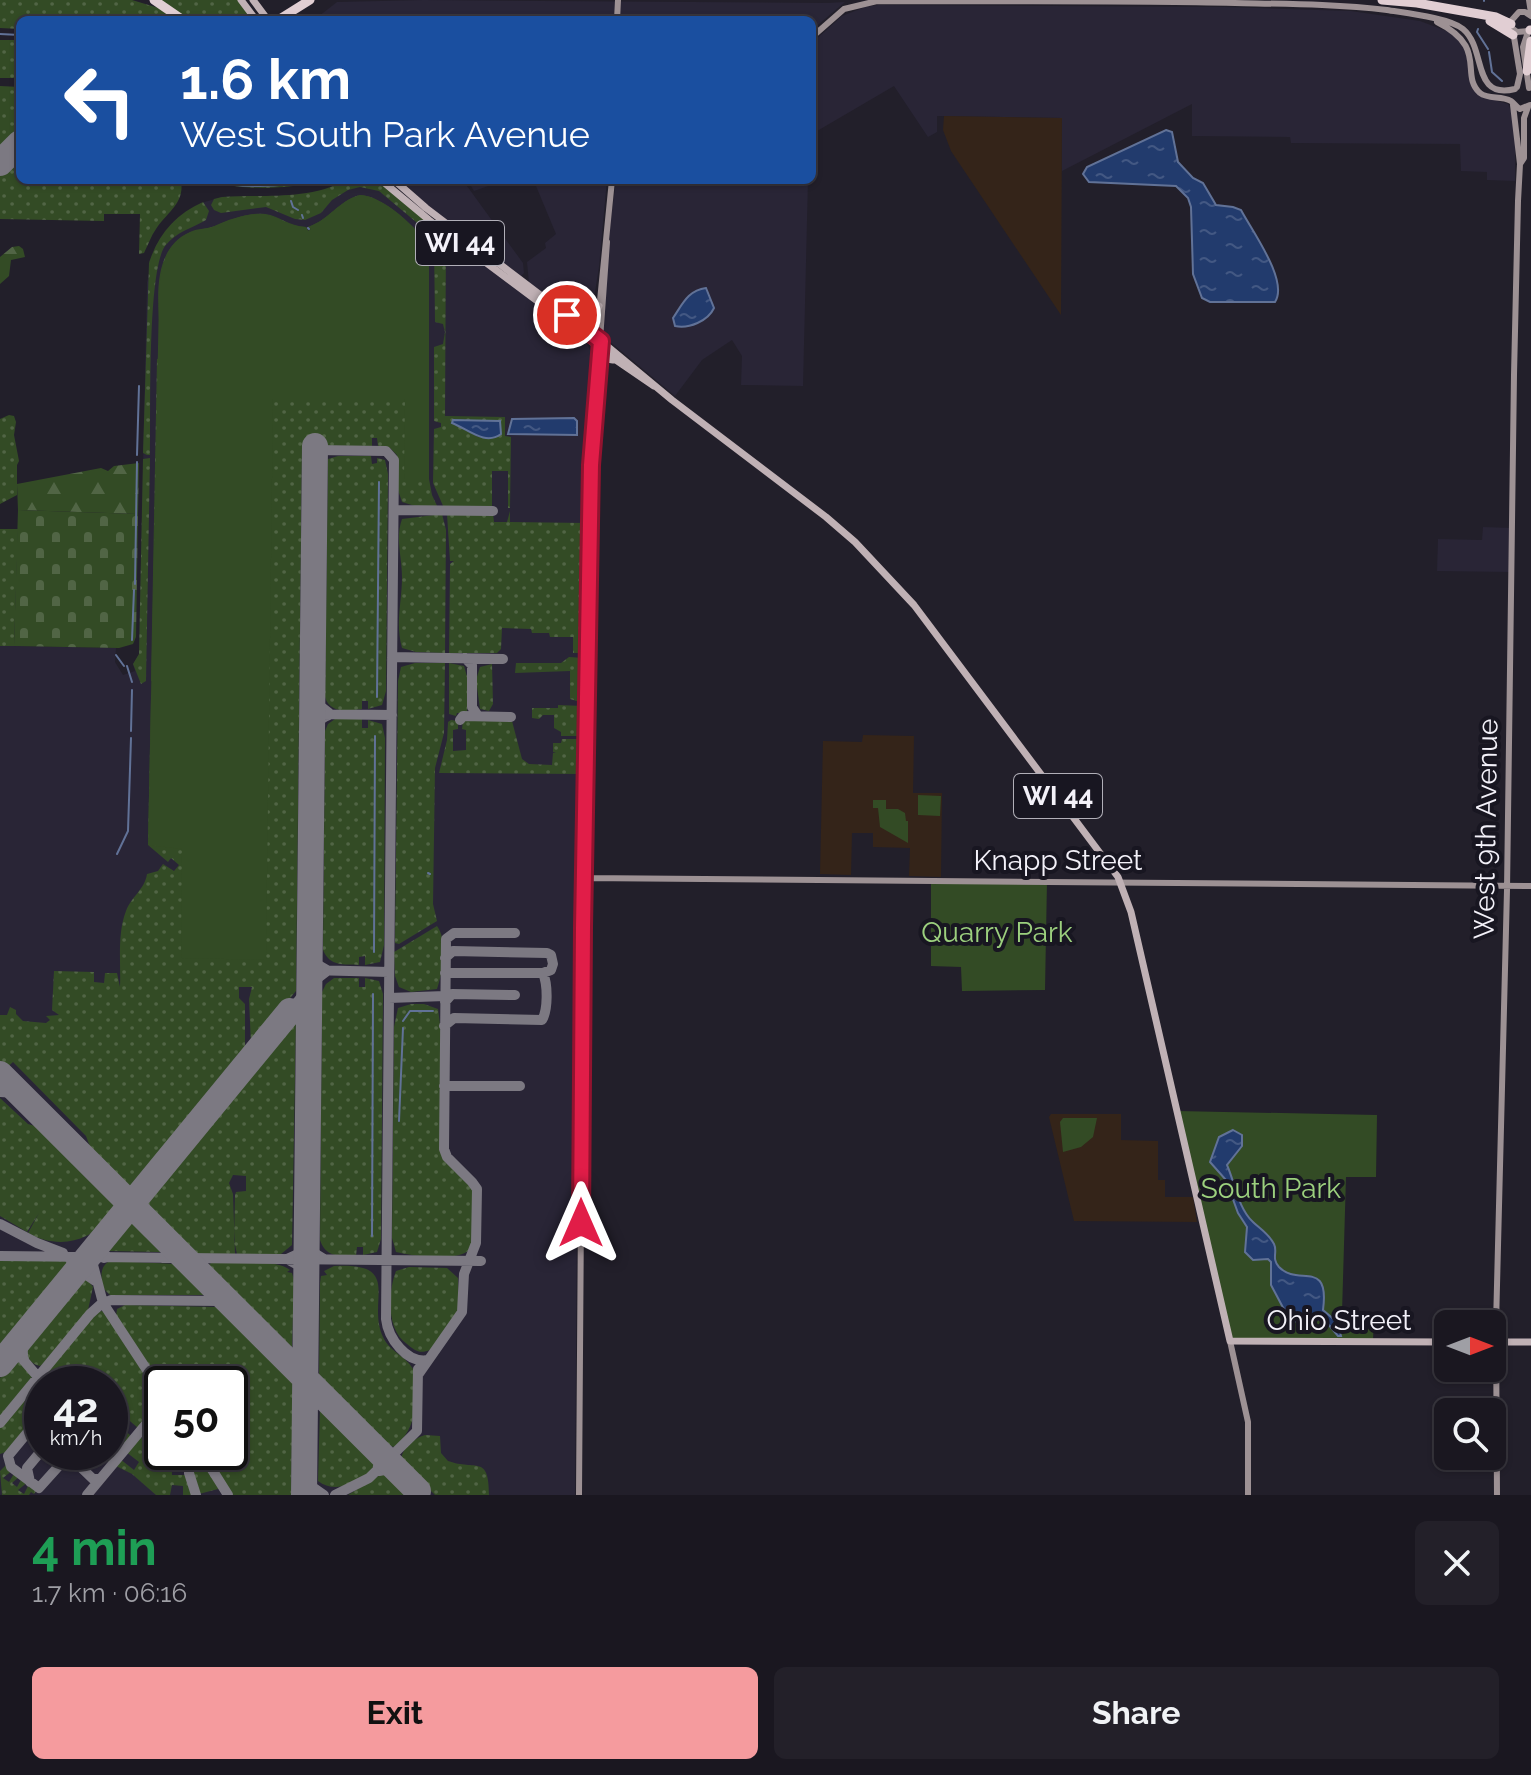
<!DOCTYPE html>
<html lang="en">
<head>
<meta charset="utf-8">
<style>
  body { margin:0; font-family:Raleway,sans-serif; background:#232029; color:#f1f3f6; height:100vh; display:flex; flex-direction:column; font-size:30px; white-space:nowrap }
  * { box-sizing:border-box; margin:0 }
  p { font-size:26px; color:#9f9fa5 }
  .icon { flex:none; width:44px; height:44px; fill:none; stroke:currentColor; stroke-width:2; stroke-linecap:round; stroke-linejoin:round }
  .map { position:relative; height:1495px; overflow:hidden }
  .details { display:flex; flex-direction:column; background:#1a1720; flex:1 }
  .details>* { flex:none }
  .top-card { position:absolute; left:16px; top:16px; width:800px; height:168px; border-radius:12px; box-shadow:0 2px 6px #0004,0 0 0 2px #38363e; background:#1a4fa0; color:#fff; overflow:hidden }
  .needle { width:52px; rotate:90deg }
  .tools { position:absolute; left:1434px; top:1310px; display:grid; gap:16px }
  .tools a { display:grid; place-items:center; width:72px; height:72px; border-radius:12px; background:#1a1720; box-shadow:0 2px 6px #0004,0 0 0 2px #38363e; font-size:40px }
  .speed { position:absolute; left:24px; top:1366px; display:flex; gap:16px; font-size:40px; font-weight:700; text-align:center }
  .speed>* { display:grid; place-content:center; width:104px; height:104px; border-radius:50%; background:#1a1720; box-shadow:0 2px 6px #0004,0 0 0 2px #38363e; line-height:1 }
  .speed small { font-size:20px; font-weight:400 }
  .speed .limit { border:4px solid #111; border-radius:12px; background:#fff; color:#111 }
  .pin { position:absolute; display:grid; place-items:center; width:68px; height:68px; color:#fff; margin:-34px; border:4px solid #fff; border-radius:50%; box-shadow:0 2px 8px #0007 }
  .me { position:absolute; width:88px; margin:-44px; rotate:0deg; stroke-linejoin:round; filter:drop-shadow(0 0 6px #0008) }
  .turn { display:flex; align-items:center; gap:28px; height:168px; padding:0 32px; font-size:36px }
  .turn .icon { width:104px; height:104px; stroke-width:2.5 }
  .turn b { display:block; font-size:56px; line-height:68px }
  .round { display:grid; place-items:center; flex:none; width:84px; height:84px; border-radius:12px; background:#232029 }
  .overview { display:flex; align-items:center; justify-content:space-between; height:136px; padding:0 32px }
  h1 { font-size:48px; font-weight:700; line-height:60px; color:#1e9e55 }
  .cta { display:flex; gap:16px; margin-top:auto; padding:16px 32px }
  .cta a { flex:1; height:92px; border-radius:12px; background:#f59b9e; color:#111; font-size:32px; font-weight:700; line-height:92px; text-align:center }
  .cta a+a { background:#232029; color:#f1f3f6 }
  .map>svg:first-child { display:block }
</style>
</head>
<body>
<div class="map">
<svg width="1531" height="1495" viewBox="0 0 1531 1495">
  <defs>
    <pattern id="grass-dots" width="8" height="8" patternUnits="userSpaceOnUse" patternTransform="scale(2)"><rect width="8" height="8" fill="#334b25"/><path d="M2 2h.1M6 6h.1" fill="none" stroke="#516545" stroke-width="1.8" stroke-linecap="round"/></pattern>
    <pattern id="forest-firs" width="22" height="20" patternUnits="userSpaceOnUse" patternTransform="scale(2)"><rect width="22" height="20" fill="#334b25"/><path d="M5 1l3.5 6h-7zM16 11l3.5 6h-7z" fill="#516545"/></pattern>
    <pattern id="cemetery-stones" width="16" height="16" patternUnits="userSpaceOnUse" patternTransform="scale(2)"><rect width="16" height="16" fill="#334b25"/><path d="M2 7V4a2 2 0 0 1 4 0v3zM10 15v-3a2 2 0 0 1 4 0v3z" fill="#516545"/></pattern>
    <pattern id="water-ripples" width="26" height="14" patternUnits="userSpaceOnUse" patternTransform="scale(2)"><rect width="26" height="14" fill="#223b6d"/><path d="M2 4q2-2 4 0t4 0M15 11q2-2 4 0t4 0" fill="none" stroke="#435883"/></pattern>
  </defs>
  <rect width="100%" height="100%" fill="#221f2a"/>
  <path fill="#292536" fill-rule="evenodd" d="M424,0L827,3L845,2L812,30V20H314L337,2Z
    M878,5L1225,7L1351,11L1420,21L1452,33L1465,48L1471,80L1483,97L1508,104L1512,113L1515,134V181L1487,180V172L1461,171L1460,144L1291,143L1290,137L1192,136V104L1062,171V118L937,116V132L928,137L894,86L812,134V43L842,16L865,7Z
    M347,180H377L424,221L545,310L587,344L591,352L587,461L579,950L575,1495H0V529H18L14,646L116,648L115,662L123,675L135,671L133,664L139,654L147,282L156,245L175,220L201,203L222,197L306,195L325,190ZM42,1384H110V1452H42ZM162,1384H230V1452H162Z
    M401,180H607L599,267L590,323L580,321L529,283L527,262L546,248L545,243L556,234L536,186L497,183L474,191L471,186H467L523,263L524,273L521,276L426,204Z
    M616,180H808L803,386L741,385L742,356L732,340L702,360L675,396L602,335L607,250Z
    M1483,527L1512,528L1511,572L1437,571L1438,539L1482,540Z"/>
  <path fill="#342419" d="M944,116L1062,118L1061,315L951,151L943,130Z
    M863,735L914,736L913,793H942L941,877L909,876L910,848L873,847V833H852L851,875L820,874L823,741L862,742Z
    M1051,1114H1121V1140L1158,1141V1180H1165V1197H1193L1197,1222L1074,1221L1049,1117Z"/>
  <path fill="url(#grass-dots)" fill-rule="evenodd" d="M0,0H132L162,9L176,20H20V29L0,28Z
    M159,0H238L253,20H187Z
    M0,40H20V78H0Z
    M0,86L20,87V180H181C185,204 167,212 156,229C151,236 148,245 144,253L139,254L140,214H104V221L0,219Z
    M208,180H321C293,190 236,191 208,180Z
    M347,180H377L446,237L445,416L505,417V436L511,437L510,508H508V471H492V509L444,508L433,483L434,429L441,427V423L434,421V347L443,344L445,332L443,324L435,322L434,244L428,232L379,191L360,187L348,190L332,200L321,213L305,220L295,219L266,207L221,213L214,210L211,205L214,199L222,197C266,194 306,201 347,180ZM453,420L500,421L501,434L478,437L464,427L452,423Z
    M360,195C382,195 420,229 429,249V479L432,495L438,508L415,506L402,502L398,490L397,455L390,448L378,446L377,438H372V446H302L296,991L251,1045L249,999L252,987H239V998L245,1004V1052L133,1187H126L92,1152L86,1136L13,1062L0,1074V1015H7L10,1007L16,1010V1014L23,1021L46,1023L50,1020L46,1016L59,1015L52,1010L54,971L94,972V982L104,983L105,973H117L120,987C121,963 117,934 126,911C131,897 145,889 147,874L158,871L163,864L174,871L179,865L171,858L168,862L148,845L151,698L155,681H151L157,359L162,358C161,322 146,260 183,236C192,230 202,230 212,227C228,221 248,212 265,214C280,216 288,226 306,227L308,231L311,229L308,227C329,220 338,201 360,195Z
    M203,202L209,211L206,220C191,229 177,231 165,246C147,272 151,415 150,455H147L143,453L149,263C158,234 176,214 203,202Z
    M9,415L14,416L16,422L14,435L19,461L17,465V495L0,504V419Z
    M338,456H371L372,464L377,463V458L385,460L388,474L386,691L382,705L368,709V701H362V709C348,711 330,714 325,697L328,459Z
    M150,458L146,681L141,684L133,664L139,654L143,459Z
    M510,511V522L586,523L583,653H573V637H550L549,633H532L531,629L502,628L501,649L497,653H449L450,564L454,561H450L447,514H493L494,522H507Z
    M442,514L446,530L445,653L416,652L402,648C395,623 402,602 402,577C402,556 395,539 402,519Z
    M0,529H18L14,646H0Z
    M569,657L584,658L583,700L580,702L570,699V671L515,673L516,663H561Z
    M415,663H445L444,733L435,768L433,904L437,921L399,944L395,943L398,681L401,667Z
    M449,663L464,666L468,680L467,713H457L456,716L449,714Z
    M492,664L493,704L489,711L480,709L476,680L480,667Z
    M558,705L583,706V736H561V732L554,728V715H543L539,719L532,718V708H558Z
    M335,719H362V728H368V720L382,724L385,738L384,945L380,962L365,965V956L359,957V965C344,964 330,967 323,950L325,731L328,724Z
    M451,720L458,721V729L453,730V751L466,750V730L462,729L463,720L512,721L522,759L529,764L552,765L553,753H556L553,752V743H561L562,739H583L582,774L439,773L447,740L448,722Z
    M437,926C448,941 443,971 437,989L411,992L399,987L395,976L394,952Z
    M334,978H359V987H365V978L379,981L383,994L381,1239L377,1252L363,1255V1247H357L356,1256C340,1256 326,1258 320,1240L322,992L326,984Z
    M411,1004H424L438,1009L442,1039L441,1150C446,1166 467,1173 472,1188C475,1197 473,1210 472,1219C472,1229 475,1242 469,1250C458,1262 411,1256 396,1252L392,1238L394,1027L398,1008Z
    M296,1019L292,1245L281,1254H237L234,1240L235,1195L236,1192L246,1191V1176L233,1175L229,1183L233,1194L235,1254H193L142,1204Z
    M0,1098L28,1124L42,1128L115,1201C117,1209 114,1211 109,1218C88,1243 57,1249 28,1233L39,1213L27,1232L0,1216Z
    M131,1221L135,1222L162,1247L160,1252L109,1251V1245Z
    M0,1261H67L69,1265L0,1351Z
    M110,1261L177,1264L208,1295H110L103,1288C101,1279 99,1266 110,1261Z
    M211,1263C232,1263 275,1258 290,1270L287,1272L292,1273L294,1280L292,1348L286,1347L210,1271L208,1266Z
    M334,1266C404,1262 366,1301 383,1337C390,1352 406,1356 413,1369C415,1401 420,1424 395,1447L384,1445L319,1378L320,1283L321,1276L327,1275L324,1271Z
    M409,1267L447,1268L458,1278L459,1310L430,1350C420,1354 415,1351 407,1344C386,1330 388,1292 396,1271Z
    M87,1279L93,1287L88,1310L46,1362L40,1366C32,1365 24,1356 26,1347L80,1281Z
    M125,1305L216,1307L227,1312L289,1374L293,1382L291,1495H232L204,1452H230V1384H162V1388L116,1317L117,1309Z
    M102,1311L107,1315L160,1399L138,1428L124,1416L117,1423L131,1436L109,1462L104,1458L114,1445L110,1439L115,1431L112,1428L110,1430V1404L116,1400L123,1403L113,1390L117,1385L113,1382L74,1384L66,1372L48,1384L44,1376L96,1312Z
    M17,1360L25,1363L32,1377L0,1418V1378Z
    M37,1387L42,1388V1412L9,1451L0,1454V1428L31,1390Z
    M320,1408L325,1409L375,1461V1467C360,1482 336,1495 318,1481Z
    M148,1425L162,1434V1452H171L172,1475H186L194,1495H183V1486L172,1485L170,1495H156L132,1474L116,1466L120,1459L134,1470L139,1462L126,1452L139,1436L152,1446L159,1438L146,1428Z
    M425,1435L440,1436L441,1453L448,1461C476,1471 489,1454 489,1495H435L401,1461C401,1449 414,1438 425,1435Z
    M194,1452H197L219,1486L218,1489L199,1494L192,1474Z
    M6,1465L13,1470L3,1478L9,1482L15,1472L20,1476L12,1483L17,1487L22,1478L28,1482L18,1490L24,1494L29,1484L37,1490L34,1494L31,1492L29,1495H2L0,1471Z
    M383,1473L390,1474L411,1495H348Z"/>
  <path fill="url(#forest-firs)" d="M19,246L23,249L25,257L11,260L9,276L0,284V257L12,247Z
    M139,463L138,514L18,510L17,484L101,468L108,471L114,466Z"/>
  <path fill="url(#cemetery-stones)" d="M18,510L138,514L136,637L133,644L119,648L14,646Z"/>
  <path fill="#334b25" d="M360,195C381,195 421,229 429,249V479H404L405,399H273L266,960L181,958L182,849L148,845L159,297C160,271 163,244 190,232C198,228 207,229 215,226C229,219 248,213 264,214C279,216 289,227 306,227L308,231L311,229L308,227C329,220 338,201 360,195Z
    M918,795L941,796L940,816L918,815Z
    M873,800H886V809H898L905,813L906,821H908V843L880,827L878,808H873Z
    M931,881H1047L1045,990L962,991L961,967L931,966Z
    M1177,1111L1377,1115L1376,1177H1346L1342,1313L1374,1314L1373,1341H1230Z
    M1063,1118H1097L1093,1137L1081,1147L1063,1152L1060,1122Z"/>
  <path fill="url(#water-ripples)" stroke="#617297" stroke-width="2" d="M1166,130L1172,132L1178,162L1193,178L1203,183L1216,205L1233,207L1241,210C1252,231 1289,281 1275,302H1210L1202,298L1193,274L1191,207L1188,198L1176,186L1089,182L1083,174L1087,167Z
    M706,288L714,308C708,321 689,329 675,326L673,318C682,305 688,290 706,288Z
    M574,418L577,421V435L508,434L512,419Z
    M453,420L500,421L501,434C485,446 468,429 452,423Z
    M1233,1130L1242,1135V1146L1227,1165C1235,1183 1238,1208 1253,1222C1259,1228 1269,1234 1274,1244C1278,1252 1271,1258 1279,1267C1298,1287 1330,1258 1323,1310L1337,1322L1341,1336H1338L1323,1318L1306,1324L1294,1321L1287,1315L1271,1285V1262L1268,1259L1253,1260L1245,1252L1247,1227L1238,1213L1226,1180L1210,1162L1219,1137Z"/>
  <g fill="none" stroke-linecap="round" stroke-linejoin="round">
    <path stroke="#617297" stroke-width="2" d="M1484,1V0
      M1478,29L1477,32L1488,49
      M0,34L20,35
      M1489,52L1492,72L1502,81
      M213,180C236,189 284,187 309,180
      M291,201L293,207L298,210
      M302,215L303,218
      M308,228L309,229
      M137,455L139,386
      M135,584L137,462
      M132,640L134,590
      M116,655L124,666
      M127,666L132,682
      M377,697L379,482
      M131,731L132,690
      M117,854L128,831L131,738
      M428,873L430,874
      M374,952L375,736
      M403,1021L410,1011H433
      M399,1121L403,1028
      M372,1236L373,994"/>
    <path stroke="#7c7982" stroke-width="10" d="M315,450L386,451L394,460L386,1319C388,1338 407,1364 428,1360
      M394,510L493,511
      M392,657L503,659
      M465,658L472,665V707L478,716
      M312,683L315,702L329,713
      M312,714L392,715
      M460,720L463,716L511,717
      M312,746C314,731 314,720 329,715
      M310,947L315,963L327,970
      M310,970L389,972
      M445,973H543L551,970L553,964L551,955L547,953L453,951L445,958
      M310,998L314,981L327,971
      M389,998L445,996
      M445,1002L452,994L515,995
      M290,1011L310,986
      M444,1026L454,1018L542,1020C548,1010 548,985 543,973
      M444,1086H520
      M0,1092L16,1093L24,1097
      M0,1224L37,1243L63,1253
      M100,1242L102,1253L108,1257L104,1258
      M0,1256L481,1261
      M68,1257L76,1266L73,1275L85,1274L97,1282
      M83,1257L92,1261L103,1303L162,1393
      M162,1258L167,1256L170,1249L164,1238
      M199,1272L198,1264L204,1259
      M307,1281L300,1266L287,1259L300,1253L307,1237L311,1251L324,1259
      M209,1282L215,1293L209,1301
      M22,1337L23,1355
      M13,1348L44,1384
      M3,1360L14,1356L24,1359
      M418,1375L462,1312L464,1274L476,1243L477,1189L472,1182L447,1157L444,1149L446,939L454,933H515
      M42,1415L8,1456L11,1467L39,1488L66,1458L65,1452
      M0,1423L90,1314L100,1305L111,1300L222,1301L234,1307
      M373,1445L380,1457L377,1471
      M188,1452L189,1473L196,1495
      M201,1452L228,1495
      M66,1453L93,1479H99
      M379,1471L390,1469L400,1473
      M304,1481L324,1495
      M30,1482L27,1468L42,1450
      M87,1495L162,1405
      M335,1495L369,1478L417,1431L418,1369"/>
    <path stroke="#7c7982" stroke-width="26" d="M0,163L20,143
      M0,1074L418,1491
      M0,1364L290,1011
      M304,1495L315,446"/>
    <path stroke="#9d9194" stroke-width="6" d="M1529,0L1531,13
      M617,20L618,0
      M1437,22C1489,48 1459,74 1480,93C1489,100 1501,95 1511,101C1514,103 1516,107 1520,109L1530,105
      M1513,31L1520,74L1517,87
      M1528,31L1517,32L1512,28L1511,21L1519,12H1525L1531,16
      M1528,32L1523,47L1529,88
      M812,37L844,9L877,1C996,2 1116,0 1235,3C1286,4 1337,4 1387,10C1405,13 1450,18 1463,29C1487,49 1471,100 1515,89
      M1513,105L1520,164
      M591,465L607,242
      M584,878L1531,886
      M1230,1341L1248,1422V1495
      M579,1495L583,928L591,465L589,459L593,371L612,180
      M1497,1495L1496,1325L1507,890L1514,375L1518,201L1520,164L1524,158V118L1528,107"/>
    <path stroke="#c0b1b5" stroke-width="7" d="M241,0L256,20
      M253,0L268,20
      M381,180L429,220L616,360L654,386
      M394,180L426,208L601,341L672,400L826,517L855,542L914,605L1118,877L1131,912L1230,1341L1448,1342
      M584,328L591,325L599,306
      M599,366L607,359L613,360
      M1492,1342H1531"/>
    <path stroke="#e1ced3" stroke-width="9" d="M154,0L183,20
      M1382,0L1417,3L1496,17L1511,24
      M278,20L310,0
      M1490,21L1513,35
      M1530,30H1531
      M1527,71L1531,41"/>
  </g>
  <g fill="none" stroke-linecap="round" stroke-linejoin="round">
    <g stroke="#92132f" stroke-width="20">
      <path id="route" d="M567,315L601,341L591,465L583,928L581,1223"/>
    </g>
    <use href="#route" stroke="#e11d48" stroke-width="14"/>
  </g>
  <g text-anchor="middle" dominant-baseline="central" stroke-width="8" stroke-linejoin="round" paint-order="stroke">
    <g fill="#181621" stroke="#b1afb8" stroke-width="2">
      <rect x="416" y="221" width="88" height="44" rx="6"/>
      <rect x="1014" y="774" width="88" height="44" rx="6"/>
    </g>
    <g font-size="26" font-weight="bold" fill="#f3f1f9">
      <text x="460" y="243">WI 44</text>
      <text x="1058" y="796">WI 44</text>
    </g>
    <g font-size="28" fill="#f3f1f9" stroke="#181621">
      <text transform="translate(1486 829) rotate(-89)">West 9th Avenue</text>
      <text x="1058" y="860">Knapp Street</text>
      <text x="1339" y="1320">Ohio Street</text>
    </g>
    <g font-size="28" fill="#9cd07e" stroke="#181621">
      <text x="997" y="932">Quarry Park</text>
      <text x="1271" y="1188">South Park</text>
    </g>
  </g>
</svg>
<div class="tools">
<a><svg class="needle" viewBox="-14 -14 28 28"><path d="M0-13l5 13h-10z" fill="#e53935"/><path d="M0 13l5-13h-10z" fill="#9f9fa5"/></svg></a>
<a><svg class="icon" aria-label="search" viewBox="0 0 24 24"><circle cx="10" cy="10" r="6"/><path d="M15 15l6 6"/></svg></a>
</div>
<div class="speed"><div>42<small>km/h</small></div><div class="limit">50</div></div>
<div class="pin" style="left:567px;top:315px;background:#d93025"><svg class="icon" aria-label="arrive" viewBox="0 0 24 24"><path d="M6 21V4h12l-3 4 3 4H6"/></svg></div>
<svg class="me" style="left:581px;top:1223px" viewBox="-20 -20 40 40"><path d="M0-17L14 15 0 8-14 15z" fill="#e11d48" stroke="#fff" stroke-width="4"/></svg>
<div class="top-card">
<div class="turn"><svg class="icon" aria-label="left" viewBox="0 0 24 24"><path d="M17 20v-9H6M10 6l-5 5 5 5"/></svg><div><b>1.6 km</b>West South Park Avenue</div></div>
</div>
</div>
<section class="details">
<div class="overview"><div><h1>4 min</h1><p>1.7 km · 06:16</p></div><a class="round"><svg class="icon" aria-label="close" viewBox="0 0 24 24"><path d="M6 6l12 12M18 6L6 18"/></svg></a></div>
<div class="cta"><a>Exit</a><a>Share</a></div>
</section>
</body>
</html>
